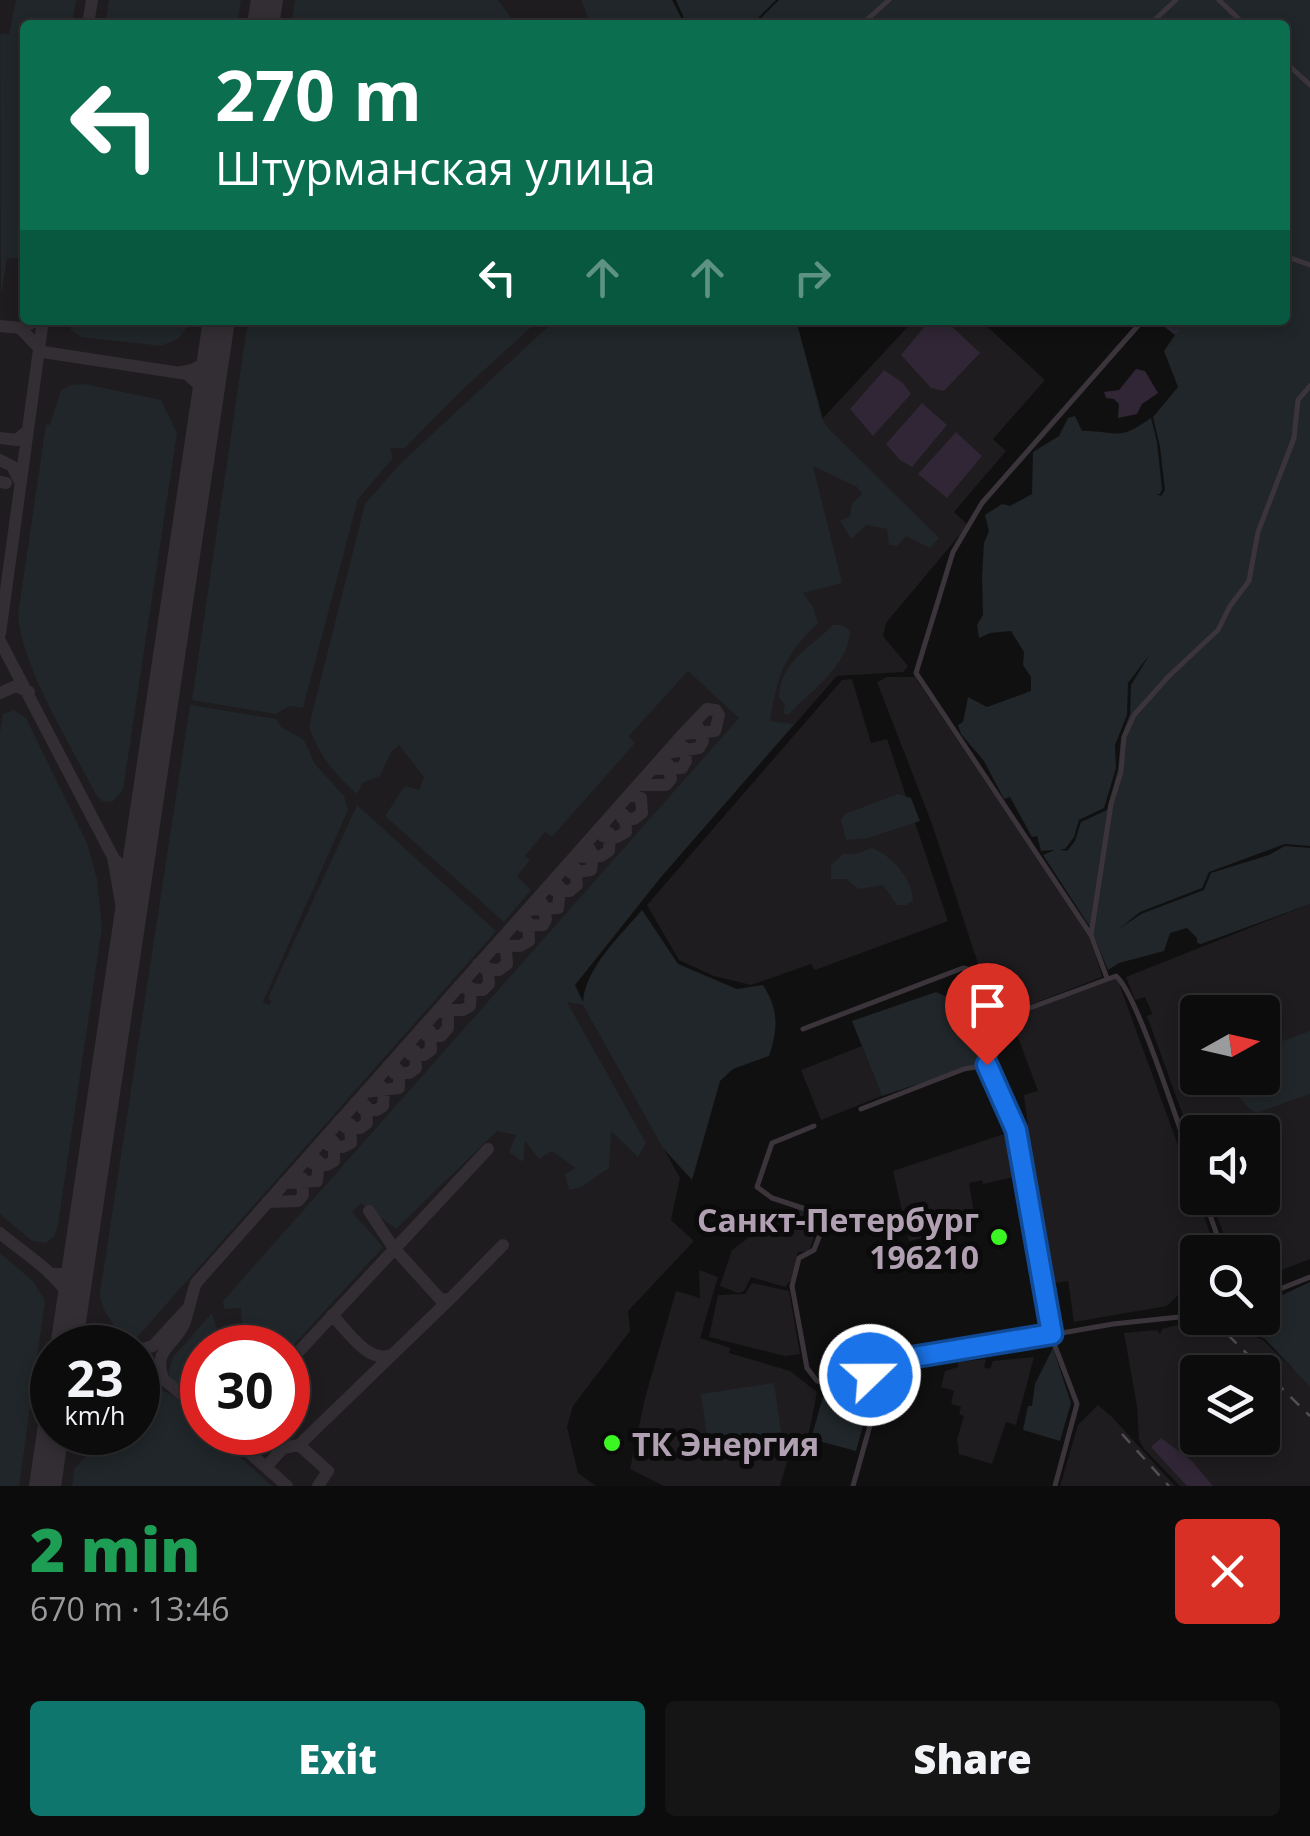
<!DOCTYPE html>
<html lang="en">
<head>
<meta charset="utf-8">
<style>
  body { margin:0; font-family:"Open Sans",sans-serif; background:#161516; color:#f1f3f6; height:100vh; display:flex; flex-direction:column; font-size:38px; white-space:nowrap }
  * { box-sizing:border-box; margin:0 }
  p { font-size:32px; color:#9a9b9d }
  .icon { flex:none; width:55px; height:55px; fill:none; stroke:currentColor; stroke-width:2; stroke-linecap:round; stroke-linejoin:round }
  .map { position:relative; height:1486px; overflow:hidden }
  .panel { display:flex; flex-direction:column; background:#0d0c0d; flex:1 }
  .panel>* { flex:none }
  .banner { position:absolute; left:20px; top:20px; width:1270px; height:305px; border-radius:10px; box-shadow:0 5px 15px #0003,0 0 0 2px #2d2c2e; background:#0b6e4f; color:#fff; overflow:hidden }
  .needle { width:65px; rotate:82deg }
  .fabs { position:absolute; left:1180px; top:995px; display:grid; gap:20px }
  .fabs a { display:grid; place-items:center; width:100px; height:100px; border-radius:10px; background:#0d0c0d; box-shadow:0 5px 15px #0003,0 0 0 2px #2d2c2e; font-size:50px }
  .speed { position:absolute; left:30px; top:1325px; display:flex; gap:20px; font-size:50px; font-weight:700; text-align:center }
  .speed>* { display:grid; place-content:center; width:130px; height:130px; border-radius:50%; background:#0d0c0d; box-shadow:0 5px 15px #0003,0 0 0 2px #2d2c2e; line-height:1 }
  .speed small { font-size:25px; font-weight:400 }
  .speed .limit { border:15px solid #d22; background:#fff; color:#111 }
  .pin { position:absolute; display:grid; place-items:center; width:85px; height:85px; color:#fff; margin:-102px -42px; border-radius:50% 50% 50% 0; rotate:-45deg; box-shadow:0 0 10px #0007 }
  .pin .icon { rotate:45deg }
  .me { position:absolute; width:110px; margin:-55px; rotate:68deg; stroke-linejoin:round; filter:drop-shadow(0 0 8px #0008) }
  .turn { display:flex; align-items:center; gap:35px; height:210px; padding:0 30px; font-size:45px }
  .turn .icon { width:130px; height:130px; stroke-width:2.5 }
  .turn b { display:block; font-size:70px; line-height:85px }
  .lanes { display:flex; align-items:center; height:95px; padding:0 30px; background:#0003; justify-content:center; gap:50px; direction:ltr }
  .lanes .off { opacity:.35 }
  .round { display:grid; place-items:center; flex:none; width:105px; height:105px; border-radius:10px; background:#161516 }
  .overview { display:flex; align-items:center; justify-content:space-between; height:170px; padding:0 30px }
  h1 { font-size:60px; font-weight:800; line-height:75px; color:#1e9e55 }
  .cta { display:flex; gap:20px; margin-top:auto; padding:20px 30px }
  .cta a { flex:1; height:115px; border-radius:10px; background:#0f766e; color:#fff; font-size:40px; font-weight:800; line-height:115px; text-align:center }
  .cta a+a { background:#161516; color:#f1f3f6 }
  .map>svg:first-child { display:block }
</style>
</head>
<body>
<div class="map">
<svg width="1310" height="1486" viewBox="0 0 1310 1486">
  <rect width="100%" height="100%" fill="#111011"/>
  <path fill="#1e1c1e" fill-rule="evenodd" d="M0,0H672L684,25H25V320H796L823,418L914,320H980L1045,380L993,439L1006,451L954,512L968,525L886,623L883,636L908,666L903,672L837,676L661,877L574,986L680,1178L671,1220L694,1241L628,1311L630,1331L573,1406L567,1427L578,1473L596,1486H0ZM52,1348H138V1432H52ZM202,1348H288V1432H202Z
    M887,677H915L1091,938L1102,977L996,1018L932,824L877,682Z
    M852,679L871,743L887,739L948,921L815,970L811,964L751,985L714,976L679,960L647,905L842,680Z
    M1310,904V1259L1263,1277L1262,1252H1234L1237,1248L1234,1241L1227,1243L1213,1205L1216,1204L1213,1198H1262V1132H1198L1197,1154L1147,1016L1152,1014L1150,1008L1145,997L1135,1000L1126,977ZM1198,1012H1262V1078H1198Z
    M1117,978L1217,1252H1198L1197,1276L1167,1306L1074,1322L1068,1281L1048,1284L1024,1095L1038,1091L1010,1016Z
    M862,1046L882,1096L821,1120L801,1070Z
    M1013,1131L1022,1175L983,1184L982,1180L969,1183L976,1225L909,1241L893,1171Z
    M796,1208L815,1215L818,1226L809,1251L798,1252L791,1280L785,1287L751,1277L744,1291L738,1293L720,1286L732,1250L763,1227L770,1216Z
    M699,1270L718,1277L700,1338L730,1348L729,1353L790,1371L817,1392L807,1442L791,1448L780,1486H664L630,1469L645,1398L676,1291L700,1298Z
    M752,1283L789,1291L800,1354L785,1356L709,1337L718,1295L745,1294Z
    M1203,1318H1212L1263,1340L1310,1385V1486H1180L1144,1449L1139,1440L1137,1406L1124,1333L1157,1330L1160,1334L1162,1329ZM1198,1372H1262V1438H1198Z
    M1034,1357L1016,1425L1006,1422L992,1464L959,1454L957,1440L964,1416L959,1414L961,1407L951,1404L954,1391L941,1387L945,1371L958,1367V1362L986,1359L984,1367L990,1369L993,1361Z
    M1098,1405L1112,1417L1175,1486H1060L1078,1425Z"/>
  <path fill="#202629" d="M16,0H76L72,25H25V258H7L1,296L0,34H9Z
    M109,0H241L237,25H105Z
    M295,0H498L516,25H291Z
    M581,0H672L685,25H591Z
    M676,0H776L751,25H687Z
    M779,0H1310V846L1285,844L1209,872L1202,888L1140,912L1119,929L1141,914L1204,890L1211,873L1269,855L1285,846L1310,848V904L1201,944L1197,943V938L1187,928L1170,933L1164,951L1119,963L1108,970L1090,927L1043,855L1057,849L1067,851L1075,841L1081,822L1107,810L1118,769L1121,738L1130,714L1131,685L1150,654L1128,683L1127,715L1115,745L1116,768L1104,808L1079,820L1074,837L1065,849L1041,851L1037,836L1032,837L1010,797L1004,799L984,761L961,734L958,725L963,722L968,697L987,707L1031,691V677L1023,665L1024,652L1011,631L990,633L979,638L977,625L983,615L982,576L984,543L989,531L985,515L1002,504L1010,506L1032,494L1033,452L1059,436L1068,418L1075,416L1082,431C1120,431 1117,442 1151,418L1157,442L1162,489L1160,494H1156L1161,496L1165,490L1160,447L1153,417L1178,387L1164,351L1175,335L1155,320H1285V25H754Z
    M67,320H192L178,339L161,346L81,337L71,330Z
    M248,320H539L461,391L405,448H390L393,458L358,499L303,708L289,706L276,714L192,700Z
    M555,320H796L822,419L827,427L939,538L930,548L906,536L897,546L889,545L887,529L867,525L851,539L840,521L850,516L852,503L862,494L857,487L813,466L842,583L803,593L813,607L818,623C784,655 778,675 770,721L794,724L661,877L575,985L583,1002C585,968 621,935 642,910L678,964L737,989L763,985C779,1010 778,1029 769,1056L733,1069L720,1081L692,1180L663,1148L583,1005L567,1002L646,1143L638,1157L611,1131L609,1168L581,1187L569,1190L565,1174L576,1168L552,1151L539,1159L525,1141L523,1162L509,1152L516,1135L497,1131L396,1229L361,1203L352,1212L383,1247L288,1351V1348L232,1347L229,1327L242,1323L241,1308L224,1309L223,1301L739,718L688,671L629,736L635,743L552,837L545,832L525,856L530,860L517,876L531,890L504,922L385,816L405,786L419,790L424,777L399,745L391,752L380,776L362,783L357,794C335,774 318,755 309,726L365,504L401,463Z
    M85,384L161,400L177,433L123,790L112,802L102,801L96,795C71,745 22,668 18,615L46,424L50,425L61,390L71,385Z
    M833,625H841L850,630C850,664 810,692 788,715L783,713L785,705L779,697C779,663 811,647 833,625Z
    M190,705L276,719L281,727L304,740L315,764L344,796L348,810L263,1002L269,1005L271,1001L268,998L357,805L496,931L132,1343C117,1329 101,1314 100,1293Z
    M14,710L26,718L87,843L97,879L102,927L58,1225L54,1237L46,1243L32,1241L0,1214V732L3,714Z
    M898,794L911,798L920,821L868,838L846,840L841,820L845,814Z
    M871,848C891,854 913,880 913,901L906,905H897L883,885L859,889L846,879H831V865L843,854H856Z
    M936,992L967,1006L977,1022L990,1027L995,1033L999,1057L882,1096L852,1021Z
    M1310,1031V1094L1256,1113C1242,1105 1236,1093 1233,1078H1262L1263,1048Z
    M0,1253L34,1282L45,1301L19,1486H0Z
    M1310,1282V1387L1265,1339L1217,1318H1262L1263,1304Z
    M212,1313L222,1347L202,1348V1405L170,1378L168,1372L174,1356Z
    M1053,1348L1071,1403L1060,1441L1023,1430L1028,1406H1032L1035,1384Z
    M865,1378L870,1377L875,1382L856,1451L811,1439L826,1386Z
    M774,1383L781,1432L708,1443L701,1394Z
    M154,1389C173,1390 189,1411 202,1424V1432L213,1433L272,1486H72L74,1469L107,1433L138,1432V1399Z"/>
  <path fill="#302635" d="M930,320H945L980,353L944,391L931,388L901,355Z
    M1136,369L1145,371L1158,393L1142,404L1137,414L1118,418L1119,404L1114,399L1106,398L1104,392L1119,390Z
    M884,370L903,383L911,394L873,436L850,409Z
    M922,403L947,425L912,467L900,460L886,444Z
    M956,432L982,456L947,498L918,474Z
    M1161,1438L1192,1461L1213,1486H1187L1151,1447Z"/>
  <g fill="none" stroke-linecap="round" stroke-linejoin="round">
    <path stroke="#302635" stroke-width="2.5" d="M1160,320L1175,333L1178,330"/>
    <path stroke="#332e33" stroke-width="12" d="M88,25L92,0
      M38,320L20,328L43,352L187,374L199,385L207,404
      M0,326L20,328
      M181,372C198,370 207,363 215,347
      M0,438L17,440L27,431
      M0,460L12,466L19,480
      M0,482L6,483
      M0,634L43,320
      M0,641L113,857L122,909L124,959
      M0,693L16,686L29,692
      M707,709L716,710L719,715L715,731L683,734Z
      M666,753L699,748L703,741L698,727
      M652,769L682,768L686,761L685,748L681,745
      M638,785H666L671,779L668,764
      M622,818L634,819L642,813L641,798L629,795
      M603,836L617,837L626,832L625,816L619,811L614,813
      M574,857L601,856L609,851L610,834L603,829L597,832
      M114,859L126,869L139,861
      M571,873L591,870L593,855L589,848
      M554,890L570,891L577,885L575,868H564
      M527,910L558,908L560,887L556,883L548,886
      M522,926L543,925L546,919L542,903
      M496,945L520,946L529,941L528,922L524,919L517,921
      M485,969L499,970L507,964L506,950L497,945
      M467,989L483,990L489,984L488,968L478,964
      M438,1010H463L470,1006L471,988L459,986
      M426,1035L441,1036L448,1028V1014L439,1011
      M410,1054L424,1055L431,1050L430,1031L420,1030
      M394,1073H409L416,1068L415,1051L404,1048
      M365,1092L399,1088V1071L394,1066H388
      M363,1109L377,1110L383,1106L384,1091L379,1084
      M345,1127L360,1128L367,1123L366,1106L361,1102L355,1103
      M328,1145L343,1147L351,1143L350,1124L339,1121
      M312,1163L327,1165L334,1161V1142L329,1138L323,1140
      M284,1183L317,1181L319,1162L313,1156L306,1159
      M267,1202L298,1201L303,1195L302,1178
      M0,1233C21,1251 51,1269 66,1292C87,1322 58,1336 112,1348
      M50,1274H70L78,1267
      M450,1299L503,1245
      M332,1315C347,1330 368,1364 391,1355
      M138,1350L153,1346L186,1310
      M138,1357L202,1412
      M288,1363L488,1149
      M162,1375C154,1349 175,1345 184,1324C189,1311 191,1296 196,1283L683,734
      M226,1432L287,1486
      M299,1445L328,1471L318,1486
      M266,1467L283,1448L299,1445L450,1299L441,1300L393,1247L369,1211"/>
    <path stroke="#332e33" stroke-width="32" d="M263,25L267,0
      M66,1348L219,320
      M45,1486L53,1432"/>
    <path stroke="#3b353b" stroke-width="5" d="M1219,0L1245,25
      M861,25L889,0
      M1149,25L1176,0
      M1285,62L1310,85
      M1285,256L1310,265
      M1091,935L916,673L953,552L982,503L1143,320
      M1107,978L1091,935L1111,804L1121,772L1124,737L1134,715L1169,676L1218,630L1230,606L1249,581L1258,532L1294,438L1298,400L1310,386
      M803,1029L963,968L973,970C979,987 983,1013 1000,1019L1116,976C1138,994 1184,1144 1198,1180
      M861,1109L964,1069L987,1065L1016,1130L1055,1346L1077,1404L1055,1486
      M814,1126L772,1143L757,1187L772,1198L827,1216L814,1250L799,1258L792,1286L807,1368L817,1381C839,1386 862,1372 884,1376
      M1204,1198L1223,1252
      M1262,1296L1310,1277
      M853,1486L882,1383L896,1362L1113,1324L1198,1315"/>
    <path stroke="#554d55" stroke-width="2.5" stroke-dasharray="12 10" stroke-linecap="butt" d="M1228,1335L1310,1416
      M1122,1434L1169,1486"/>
  </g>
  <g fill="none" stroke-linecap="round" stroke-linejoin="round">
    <g stroke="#114b97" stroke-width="25">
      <path id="route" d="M870,1375L884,1376L896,1362L914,1357L1052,1334L1016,1130L987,1065"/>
    </g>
    <use href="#route" stroke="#1a73e8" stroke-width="18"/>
  </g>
  <g fill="#3bf623" stroke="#0c0b0c" stroke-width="4">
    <circle cx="999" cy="1237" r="10"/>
    <circle cx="612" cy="1443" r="10"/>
  </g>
  <g text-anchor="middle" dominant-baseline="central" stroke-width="10" stroke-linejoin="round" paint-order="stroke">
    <g font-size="32" font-weight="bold" fill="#b1a0b2" stroke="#0c0b0c" text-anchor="end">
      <text x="979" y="1219">Санкт-Петербург<tspan x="979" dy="37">196210</tspan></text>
      <text x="632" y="1443" text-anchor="start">ТК Энергия</text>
    </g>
  </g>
</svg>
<div class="fabs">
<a><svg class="needle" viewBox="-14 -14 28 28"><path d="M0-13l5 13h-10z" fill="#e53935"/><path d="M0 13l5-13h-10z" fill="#9a9b9d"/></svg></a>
<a><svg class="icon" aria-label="sound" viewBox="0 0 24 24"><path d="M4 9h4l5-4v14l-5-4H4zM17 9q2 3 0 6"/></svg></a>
<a><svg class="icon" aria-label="search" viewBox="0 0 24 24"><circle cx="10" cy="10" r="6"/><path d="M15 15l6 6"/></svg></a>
<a><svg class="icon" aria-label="layers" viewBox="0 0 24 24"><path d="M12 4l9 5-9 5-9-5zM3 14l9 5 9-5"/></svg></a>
</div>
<div class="speed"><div>23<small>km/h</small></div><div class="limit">30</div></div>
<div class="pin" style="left:987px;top:1065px;background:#d93025"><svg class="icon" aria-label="arrive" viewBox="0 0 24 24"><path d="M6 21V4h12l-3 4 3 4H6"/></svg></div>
<svg class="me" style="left:870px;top:1375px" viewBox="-20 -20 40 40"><circle r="17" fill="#1a73e8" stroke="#fff" stroke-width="3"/><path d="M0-11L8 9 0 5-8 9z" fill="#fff"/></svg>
<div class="banner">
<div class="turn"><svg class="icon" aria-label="left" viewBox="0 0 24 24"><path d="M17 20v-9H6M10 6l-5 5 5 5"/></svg><div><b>270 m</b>Штурманская улица</div></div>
<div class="lanes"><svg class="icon" aria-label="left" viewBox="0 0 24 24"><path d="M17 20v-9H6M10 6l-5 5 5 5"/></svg><svg class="icon off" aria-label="ahead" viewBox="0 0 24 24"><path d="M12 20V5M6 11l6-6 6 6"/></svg><svg class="icon off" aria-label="ahead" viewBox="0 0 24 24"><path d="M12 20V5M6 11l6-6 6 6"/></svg><svg class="icon off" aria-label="right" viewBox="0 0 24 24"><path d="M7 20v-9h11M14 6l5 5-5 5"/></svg></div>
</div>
</div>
<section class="panel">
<div class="overview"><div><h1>2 min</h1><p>670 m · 13:46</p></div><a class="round" style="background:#d93025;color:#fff"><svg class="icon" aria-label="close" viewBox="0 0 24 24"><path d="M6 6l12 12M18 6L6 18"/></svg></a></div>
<div class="cta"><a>Exit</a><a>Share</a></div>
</section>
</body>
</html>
